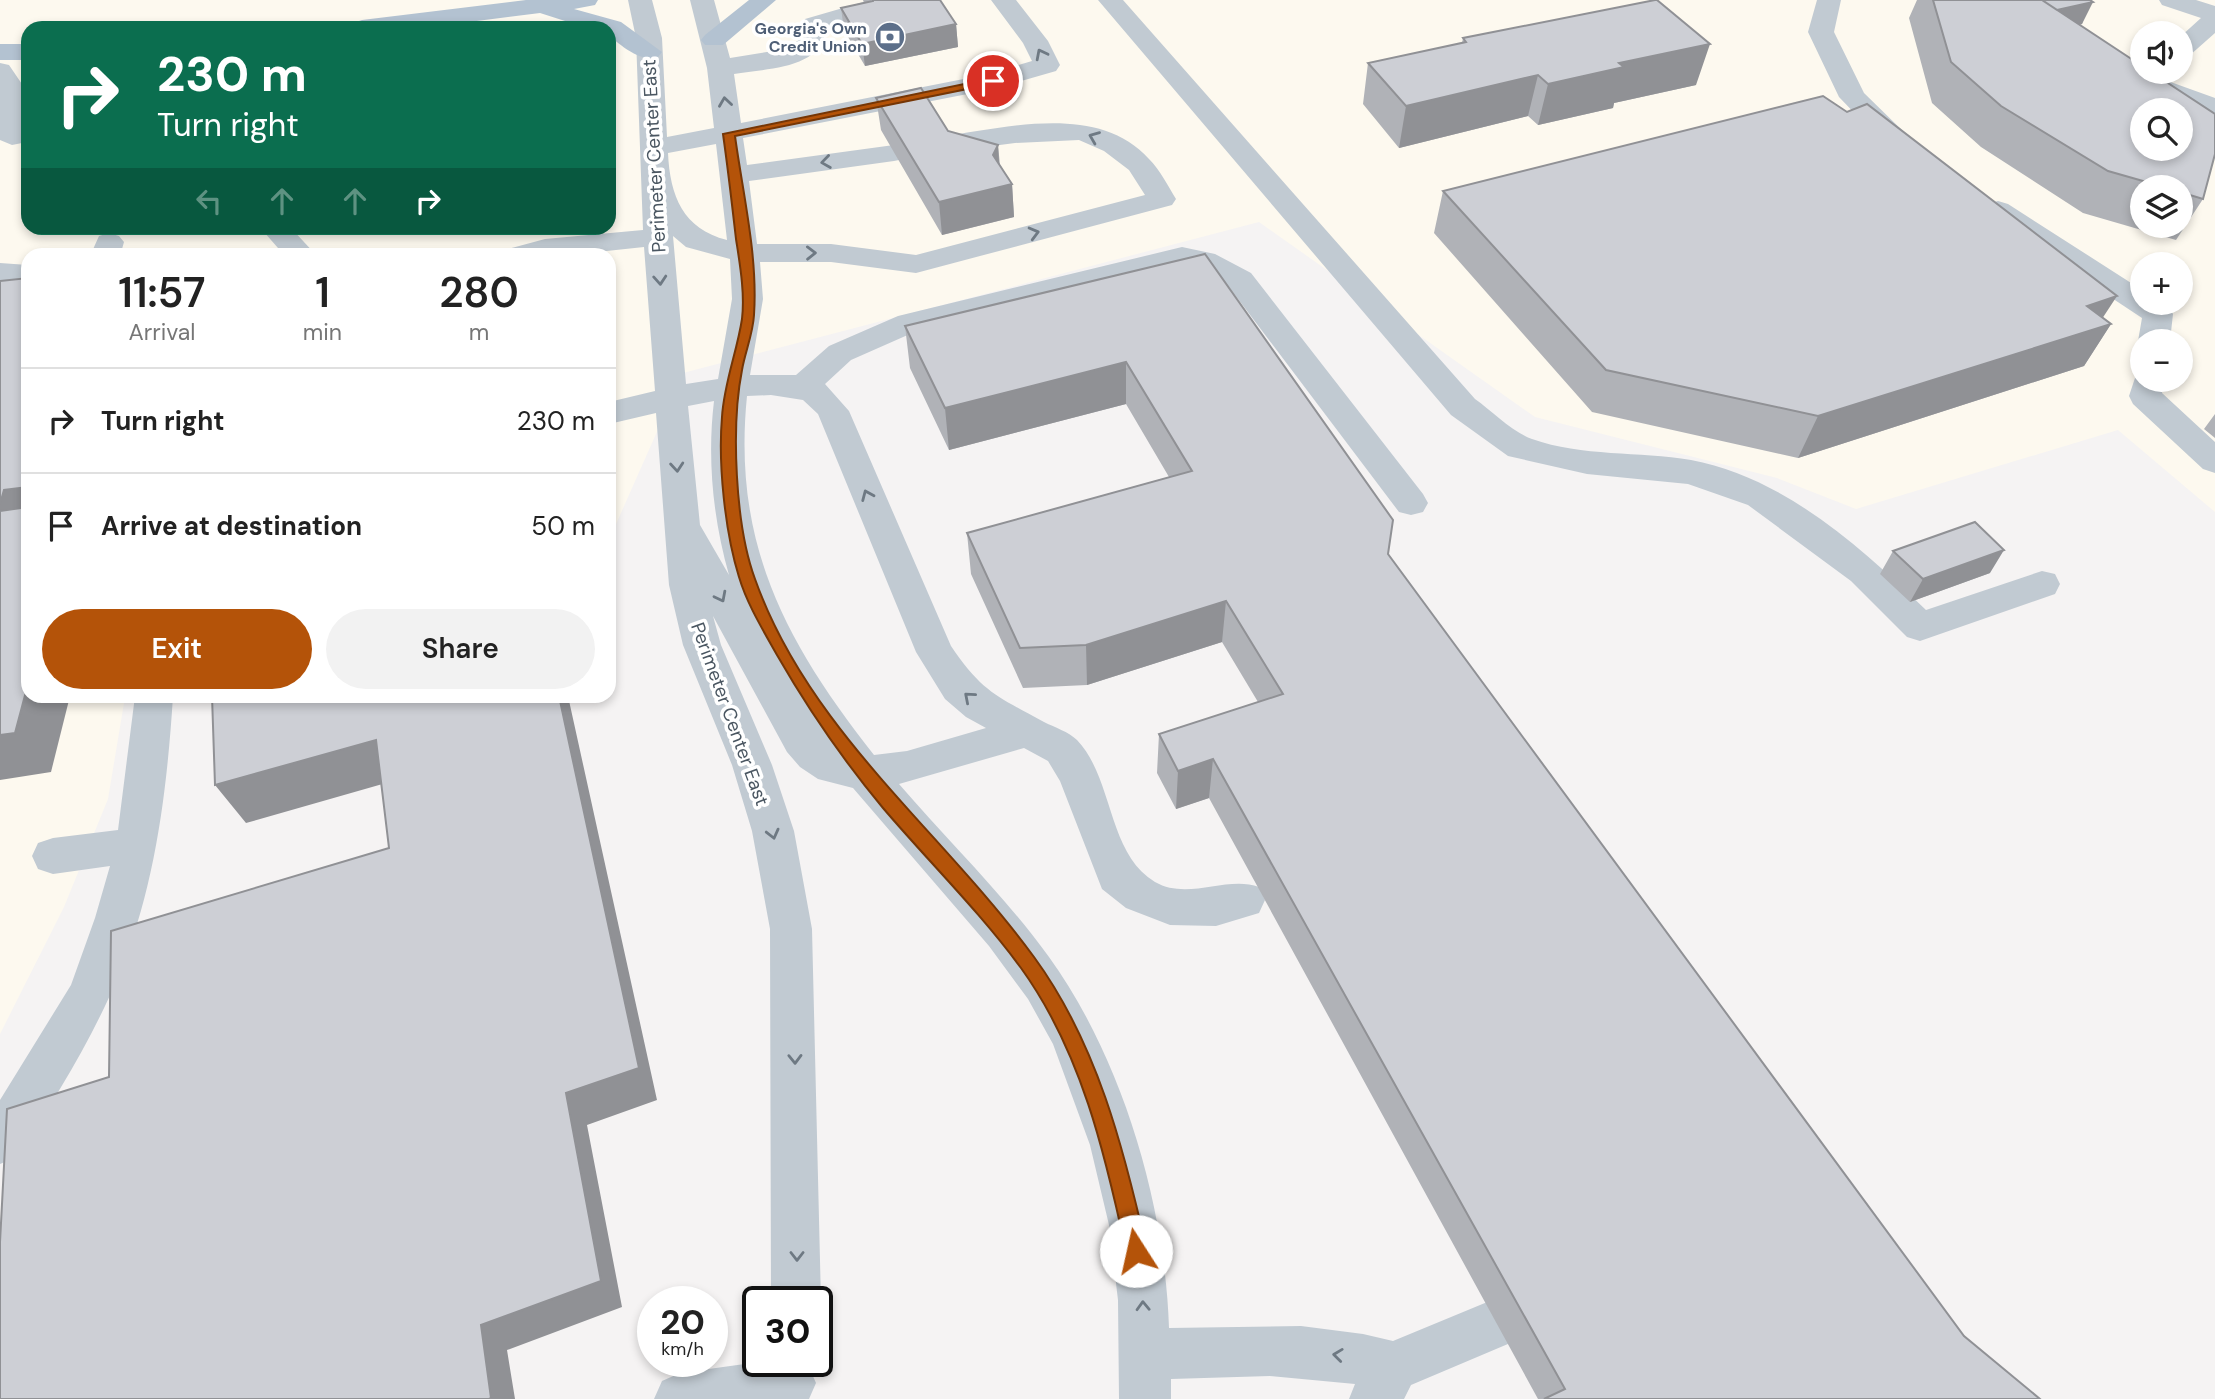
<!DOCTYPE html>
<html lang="en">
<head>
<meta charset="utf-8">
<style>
  body { margin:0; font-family:"DM Sans",sans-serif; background:#f2f2f2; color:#222; height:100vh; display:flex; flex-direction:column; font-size:26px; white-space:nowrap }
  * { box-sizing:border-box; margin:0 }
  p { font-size:23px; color:#767676 }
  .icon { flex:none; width:38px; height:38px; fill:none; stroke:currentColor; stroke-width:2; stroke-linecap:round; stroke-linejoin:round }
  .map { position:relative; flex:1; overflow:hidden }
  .sheet { position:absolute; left:21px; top:248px; width:595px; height:455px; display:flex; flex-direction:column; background:#fff; border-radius:21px; box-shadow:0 4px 10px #0003 }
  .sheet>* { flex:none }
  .top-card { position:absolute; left:21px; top:21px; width:595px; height:214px; border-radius:21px; box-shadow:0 4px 10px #0003; background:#0b6e4f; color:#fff; overflow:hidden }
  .fabs { position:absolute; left:2130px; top:21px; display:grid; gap:14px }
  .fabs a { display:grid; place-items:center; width:63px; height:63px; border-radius:50%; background:#fff; box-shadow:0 4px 10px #0003; font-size:35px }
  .speed { position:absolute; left:637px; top:1286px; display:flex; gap:14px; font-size:35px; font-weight:700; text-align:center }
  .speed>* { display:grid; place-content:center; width:91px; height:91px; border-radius:50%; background:#fff; box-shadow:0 4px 10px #0003; line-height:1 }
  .speed small { font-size:18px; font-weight:400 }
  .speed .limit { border:4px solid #111; border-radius:10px; background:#fff; color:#111 }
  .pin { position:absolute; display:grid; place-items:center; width:60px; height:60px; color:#fff; margin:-30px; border:4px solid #fff; border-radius:50%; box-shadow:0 2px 7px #0007 }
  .me { position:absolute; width:77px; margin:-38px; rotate:350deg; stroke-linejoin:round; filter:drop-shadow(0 0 5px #0008) }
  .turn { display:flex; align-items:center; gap:24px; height:147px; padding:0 21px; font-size:32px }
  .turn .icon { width:91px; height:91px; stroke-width:2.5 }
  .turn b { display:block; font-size:49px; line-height:60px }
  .lanes { display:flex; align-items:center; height:66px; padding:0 21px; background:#0003; justify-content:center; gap:35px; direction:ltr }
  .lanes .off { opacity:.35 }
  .eta { display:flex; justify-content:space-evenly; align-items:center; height:119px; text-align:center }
  .eta b { font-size:42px; font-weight:600; line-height:49px }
  .action { display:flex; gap:14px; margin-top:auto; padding:14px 21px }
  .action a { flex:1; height:80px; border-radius:42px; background:#b45309; color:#fff; font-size:28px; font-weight:600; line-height:80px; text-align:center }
  .action a+a { background:#f2f2f2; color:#222 }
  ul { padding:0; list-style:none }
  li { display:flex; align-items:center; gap:21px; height:105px; padding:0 21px; border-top:2px solid #e0e0e0 }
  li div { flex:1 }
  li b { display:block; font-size:26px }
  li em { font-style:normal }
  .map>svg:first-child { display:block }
</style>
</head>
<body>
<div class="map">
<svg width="2215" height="1399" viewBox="0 0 2215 1399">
  <rect width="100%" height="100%" fill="#f5f3f3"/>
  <path fill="#fdf9ef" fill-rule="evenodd" d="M0,0H2215V512L2118,430L1856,509L1777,478L1535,417L1259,222L683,373L609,540V256H28V696L125,697L108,799L64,907L0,1034ZM28,28H609V228H28ZM2142,33H2180V72H2142ZM2142,110H2180V149H2142ZM2142,187H2180V226H2142ZM2142,264H2180V303H2142ZM2142,341H2180V380H2142Z"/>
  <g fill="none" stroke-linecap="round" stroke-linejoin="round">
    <path fill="#c1cad2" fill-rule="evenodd" d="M628,0H652L662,38L667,137L714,128L707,68L690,0H714L730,58L786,49L800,39L805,19L867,1L876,3L879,8L876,13L826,28C822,70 767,68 734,74L741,123L989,74L1032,61L1023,43L991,0H1016L1048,41L1060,65L1056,71L993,89L743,138L747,165L894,145L904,147L908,153L904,159L894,161L749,181L757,244H831L916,255L1145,195L1129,170L1104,151L1079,140L1015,143L939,153L929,151L925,145L929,139L939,137C1005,128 1098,102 1149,159C1160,170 1168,186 1176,199L1172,205L916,273L831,262H760L763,299L750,375H796L829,346L898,316L1182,247L1215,254L1251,273L1423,494L1428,503L1423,512L1411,515L1399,512L1229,287L1195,268L1182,265L919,330L851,360L825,384L849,411L951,646C983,693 997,696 1044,722C1054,727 1069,732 1077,740C1114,779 1107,853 1155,882C1188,901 1227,875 1259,887L1265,900L1259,913L1216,926L1170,925L1126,908L1102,889L1060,781L1048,761L1024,748L899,784C949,842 1004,895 1049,957C1122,1058 1165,1204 1169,1328L1301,1326L1363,1334L1393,1341L1497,1298L1515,1305L1522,1323L1515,1341L1411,1385L1404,1399H1349L1355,1384L1270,1376L1171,1379V1399H1119L1118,1300L1109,1225L1090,1145L1053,1044L1028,999L989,946L853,788L818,779L800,767L787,752L713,616L721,645L772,765L794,831L812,929L821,1302L817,1311V1302H771L770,929L752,831L732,765L683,645L669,585L656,413L609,424V402L655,391L644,247L560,256H500L504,250L545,239L643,230L636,38ZM716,144L727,240C683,229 670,196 668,153ZM673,236L686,247L730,259L732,299L718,379L686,384ZM771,395L803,400L818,414L916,652L945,699L966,717L986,728L907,751L874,755C786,643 732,544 747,396ZM714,401C707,459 713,519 729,575L700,525L688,406Z
      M1098,0H1123L1475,399C1492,411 1512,432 1532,439C1582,457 1639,451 1691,460C1783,477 1861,547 1926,610L2042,571L2055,574L2060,584L2055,594L1920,641L1907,637L1851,581L1748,505L1688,484L1587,474L1508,456L1451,415Z
      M1817,0H1841L1834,32L1864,93L1909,137L1913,143L1909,149H1889L1839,97L1808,32Z
      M2159,0H2196L2215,6V33L2189,56L2180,59V37L2201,18L2162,5Z
      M0,63L9,65L26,90L23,123L26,137L22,143L12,145L0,140Z
      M2142,72H2171L2165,80L2215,98V115L2137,88L2133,82Z
      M1998,201L2008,204L2142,290V303C2156,303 2165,301 2173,314L2170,341H2142V347L2138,341L2142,318L1988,216L1984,210L1988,204Z
      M267,228H291L317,256H285L264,232Z
      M109,233L119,236L124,242L120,256H90L99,236Z
      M0,263L28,265V283L0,281Z
      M2142,371V380H2164L2162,393L2215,442V473L2203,469L2133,404L2129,396L2137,372Z
      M135,696H173C167,791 155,889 118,977C91,1041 55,1099 17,1157L0,1164V1100L71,985L95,918L110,866L53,874L38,869L32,856L38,843L53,838L118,830Z
      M759,1362H801L808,1365L816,1383L809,1399H654L662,1381L680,1373Z"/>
    <path fill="#b3c2d1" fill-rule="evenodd" d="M526,0H598L595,5L574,9L621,22L662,52L658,57C639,62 624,47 609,36V28H587L540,13L422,28H349L353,23L362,20Z
      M749,0H776L723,45H705L701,40L705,35Z
      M0,44H28V60H0Z"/>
  </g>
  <path fill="#b0b2b7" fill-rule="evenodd" d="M863,0H940L956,24L958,47L865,66L844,30L841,8L864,3Z
    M1917,0H2090L2082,24L2079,25L2203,199L2176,240L2083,213L1981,147L1932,103L1909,18ZM2142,187H2180V226H2142Z
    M1463,38L1696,85L1614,103L1613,108L1538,125L1528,116L1399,148L1363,104L1368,63L1462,43Z
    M876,98L948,131L998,145L1000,165L1012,184L1014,217L942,235L881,130Z
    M1443,191L2103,318L2111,324L2084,366L1798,458L1592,412L1434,233Z
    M1205,254L1388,554L1964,1336L2040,1399H1538L1209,798L1176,809L1157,773L1159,734L1258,702L1222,642L1087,685L1023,688L971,574L967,533L1169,477L1126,404L949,450L910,368L905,326Z
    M2215,414V438L2204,429Z
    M1893,551L1990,573L1910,602L1880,574Z"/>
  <path fill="#909195" d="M2093,2L2082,24L2040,34L2051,12Z
    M956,24L958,47L865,66L862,44Z
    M1710,44L1696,85L1614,103L1613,108L1538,125L1548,84L1619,63Z
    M1538,75L1528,116L1399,148L1406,106Z
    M998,145L1000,178L1012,184L1014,217L942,235L939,202L993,155Z
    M2117,296L2096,328L2111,324L2084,366L1798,458L1818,416L2087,306Z
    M1126,362V404L949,450L945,408Z
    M28,487V549L0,514V504L4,490Z
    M2004,550L1990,573L1910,602L1923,579Z
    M1226,601L1222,642L1087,685L1086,645Z
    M28,684V696H70L51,772L0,780V735Z
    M559,696H568L657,1100L587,1125L622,1307L507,1350L515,1399H489L481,1325L566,1093Z
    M376,740L400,779L246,823L215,785Z
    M1213,759L1209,798L1176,809L1178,771Z"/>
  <path fill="#cdcfd5" stroke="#909195" stroke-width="2" fill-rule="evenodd" d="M873,0H940L956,24L862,44L841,8L873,1Z
    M1655,0H1657L1710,44L1619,63L1624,67L1548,84L1538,75L1406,106L1368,63L1466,42L1463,38Z
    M1933,0H2042L2142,66V72H2151L2215,114V154L2203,199L2180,192V187H2164L2108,171L2001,106L1951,62ZM2142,110H2180V149H2142Z
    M2042,0H2090L2093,2L2057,10Z
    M921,88L948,131L998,145L993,155L1012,184L939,202L876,98Z
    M1823,96L1847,112L1867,104L2117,296L2087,306L2111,324L1818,416L1606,370L1443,191Z
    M1205,254L1393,520L1388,554L1964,1336L2040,1399H1544L1565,1389L1213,759L1178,771L1159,734L1283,694L1226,601L1086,645L1020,648L967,533L1192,471L1126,362L945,408L905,326Z
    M28,278V487L4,490L0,504V281Z
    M28,507V684L15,733L0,735V511Z
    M1975,522L2004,550L1923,579L1893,551Z
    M212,696H559L639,1068L566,1093L601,1281L481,1325L491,1398L489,1399H0V1242L7,1109L109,1077L111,931L389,848L376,740L215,785Z"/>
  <defs><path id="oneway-chevron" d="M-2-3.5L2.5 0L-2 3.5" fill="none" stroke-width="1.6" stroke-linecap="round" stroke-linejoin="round" transform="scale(1.75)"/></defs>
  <g stroke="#6e7983">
    <use href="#oneway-chevron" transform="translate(1041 54) rotate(-117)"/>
    <use href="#oneway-chevron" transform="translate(725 102) rotate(-98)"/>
    <use href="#oneway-chevron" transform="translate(1094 137) rotate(-158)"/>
    <use href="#oneway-chevron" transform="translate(826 162) rotate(172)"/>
    <use href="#oneway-chevron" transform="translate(1034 233) rotate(-15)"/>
    <use href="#oneway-chevron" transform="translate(811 253) rotate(-1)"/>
    <use href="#oneway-chevron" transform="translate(660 280) rotate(86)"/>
    <use href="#oneway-chevron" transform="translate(677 467) rotate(85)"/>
    <use href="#oneway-chevron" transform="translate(867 495) rotate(-113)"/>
    <use href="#oneway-chevron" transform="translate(721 597) rotate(63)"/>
    <use href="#oneway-chevron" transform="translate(969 697) rotate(-139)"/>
    <use href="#oneway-chevron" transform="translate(773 834) rotate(76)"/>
    <use href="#oneway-chevron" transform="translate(795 1059) rotate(89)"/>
    <use href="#oneway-chevron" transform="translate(797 1256) rotate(90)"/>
    <use href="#oneway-chevron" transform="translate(1143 1306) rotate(-92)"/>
    <use href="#oneway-chevron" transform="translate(1338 1355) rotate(-173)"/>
  </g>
  <path fill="#b45309" stroke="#753606" stroke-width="2" d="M993,78L999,81L997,83L735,136C743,195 758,256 754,315C753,334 745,352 742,370C731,426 735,525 755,579C809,731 942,831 1034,957C1097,1043 1124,1149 1147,1251L1144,1258L1136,1261L1129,1258L1126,1251C1105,1153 1081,1051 1021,968C979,911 929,862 883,808C843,760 808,709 777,655C763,630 747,604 739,577C725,532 718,464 722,417C724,383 737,352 742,319C745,293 740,265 736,239C732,204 728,169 723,134Z"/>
  <defs>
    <g id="bank-disc" transform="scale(1.575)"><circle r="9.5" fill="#5c6f8a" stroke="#fff"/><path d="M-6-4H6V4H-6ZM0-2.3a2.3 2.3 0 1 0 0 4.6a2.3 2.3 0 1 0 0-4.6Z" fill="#fff"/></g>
  </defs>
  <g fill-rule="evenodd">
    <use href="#bank-disc" x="890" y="37"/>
  </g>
  <g text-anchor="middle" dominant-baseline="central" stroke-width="7" stroke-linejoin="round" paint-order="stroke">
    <g font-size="16" font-weight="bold" fill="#4e5e75" stroke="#fff" text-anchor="end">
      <text x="867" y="28">Georgia's Own<tspan x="867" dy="18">Credit Union</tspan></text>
    </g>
    <g font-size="19" fill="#4a5661" stroke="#fff">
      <text transform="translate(654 156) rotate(-93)">Perimeter Center East</text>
      <text transform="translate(730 714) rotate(70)">Perimeter Center East</text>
    </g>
  </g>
</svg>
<div class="fabs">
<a><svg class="icon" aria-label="sound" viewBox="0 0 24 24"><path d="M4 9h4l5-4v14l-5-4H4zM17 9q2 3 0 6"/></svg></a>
<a><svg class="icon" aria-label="search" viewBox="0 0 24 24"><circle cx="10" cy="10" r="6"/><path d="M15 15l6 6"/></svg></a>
<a><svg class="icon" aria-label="layers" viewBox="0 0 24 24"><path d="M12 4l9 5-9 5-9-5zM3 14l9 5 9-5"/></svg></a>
<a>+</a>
<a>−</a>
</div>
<div class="speed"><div>20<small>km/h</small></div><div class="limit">30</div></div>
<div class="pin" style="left:993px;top:81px;background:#d93025"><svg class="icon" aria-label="arrive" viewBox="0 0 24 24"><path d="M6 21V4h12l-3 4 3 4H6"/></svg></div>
<svg class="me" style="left:1136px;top:1251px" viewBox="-20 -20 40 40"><circle r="19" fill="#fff"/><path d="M0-13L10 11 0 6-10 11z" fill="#b45309"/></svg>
<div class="top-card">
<div class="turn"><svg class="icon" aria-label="right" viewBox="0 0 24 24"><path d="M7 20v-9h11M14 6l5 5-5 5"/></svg><div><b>230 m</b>Turn right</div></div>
<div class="lanes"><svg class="icon off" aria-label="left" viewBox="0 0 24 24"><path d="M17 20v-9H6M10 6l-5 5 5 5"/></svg><svg class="icon off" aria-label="ahead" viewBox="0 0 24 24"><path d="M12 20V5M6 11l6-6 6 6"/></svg><svg class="icon off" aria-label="ahead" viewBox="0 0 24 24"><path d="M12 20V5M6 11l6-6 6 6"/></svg><svg class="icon" aria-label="right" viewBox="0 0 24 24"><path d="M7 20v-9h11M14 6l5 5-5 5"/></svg></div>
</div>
<section class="sheet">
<div class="eta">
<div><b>11:57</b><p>Arrival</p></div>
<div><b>1</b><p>min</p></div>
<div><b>280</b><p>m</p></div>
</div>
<ul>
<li><svg class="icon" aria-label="right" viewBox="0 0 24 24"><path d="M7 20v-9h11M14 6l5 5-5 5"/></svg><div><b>Turn right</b></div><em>230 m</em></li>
<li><svg class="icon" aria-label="arrive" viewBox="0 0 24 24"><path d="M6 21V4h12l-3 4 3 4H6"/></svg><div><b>Arrive at destination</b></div><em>50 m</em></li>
</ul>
<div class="action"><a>Exit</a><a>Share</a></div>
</section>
</div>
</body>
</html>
